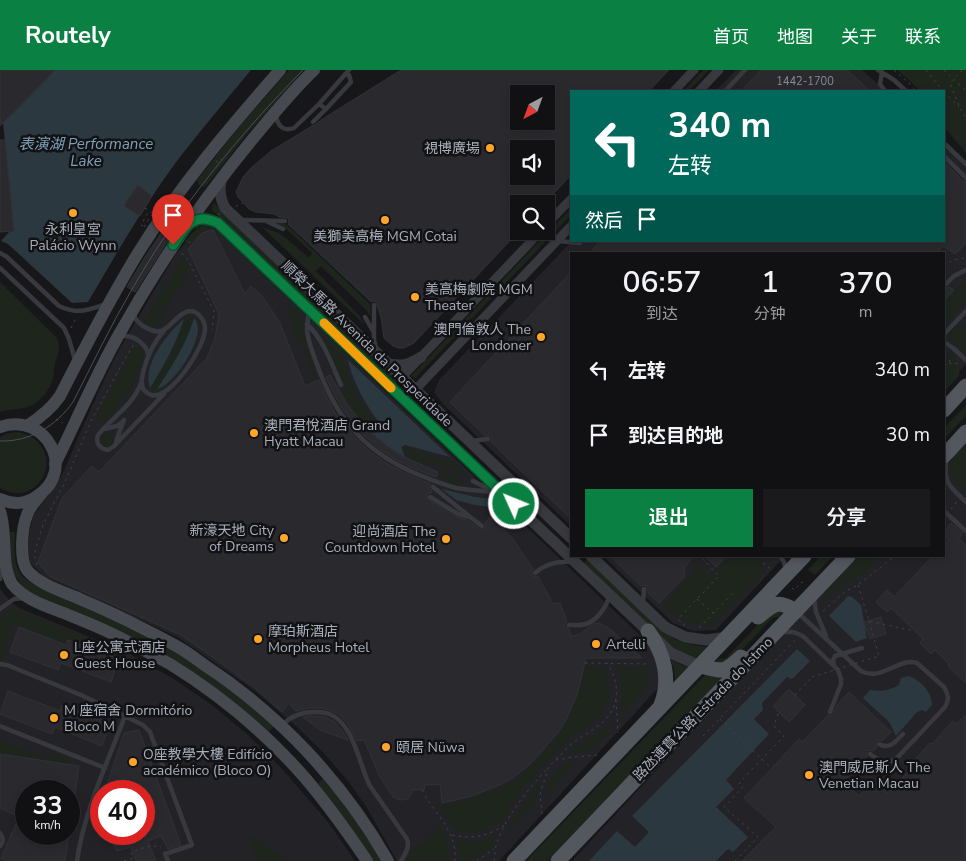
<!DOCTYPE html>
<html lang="zh">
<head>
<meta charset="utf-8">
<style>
  body { margin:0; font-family:"Nunito Sans","Noto Sans SC",sans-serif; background:#1a1a1d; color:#f1f3f6; height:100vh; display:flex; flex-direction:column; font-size:19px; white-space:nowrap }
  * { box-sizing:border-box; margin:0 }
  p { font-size:16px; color:#9c9da0 }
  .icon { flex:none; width:28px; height:28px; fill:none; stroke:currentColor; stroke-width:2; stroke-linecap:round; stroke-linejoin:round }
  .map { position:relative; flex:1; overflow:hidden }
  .sheet { position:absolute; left:570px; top:182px; width:375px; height:305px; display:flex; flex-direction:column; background:#111114; border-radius:0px; box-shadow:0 2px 8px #0003,0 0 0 1px #303134 }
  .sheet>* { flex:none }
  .banner { position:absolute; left:570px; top:20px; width:375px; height:152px; border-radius:0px; box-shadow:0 2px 8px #0003,0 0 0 1px #303134; background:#00695c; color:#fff; overflow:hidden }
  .needle { width:32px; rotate:221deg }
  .fabs { position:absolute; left:510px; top:15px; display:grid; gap:10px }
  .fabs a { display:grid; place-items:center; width:45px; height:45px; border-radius:0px; background:#111114; box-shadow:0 2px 8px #0003,0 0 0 1px #303134; font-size:25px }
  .speed { position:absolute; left:15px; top:710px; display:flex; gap:10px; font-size:25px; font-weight:700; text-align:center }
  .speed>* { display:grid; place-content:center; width:65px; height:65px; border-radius:50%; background:#111114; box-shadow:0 2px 8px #0003,0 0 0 1px #303134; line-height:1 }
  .speed small { font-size:12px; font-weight:400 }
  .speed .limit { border:8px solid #d22; background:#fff; color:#111 }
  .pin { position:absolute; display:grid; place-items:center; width:42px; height:42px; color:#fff; margin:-51px -21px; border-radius:50% 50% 50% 0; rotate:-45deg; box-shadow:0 0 5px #0007 }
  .pin .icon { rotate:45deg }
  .me { position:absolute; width:55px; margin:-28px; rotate:314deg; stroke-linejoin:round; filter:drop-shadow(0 0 4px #0008) }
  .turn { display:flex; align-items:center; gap:18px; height:105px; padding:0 15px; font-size:22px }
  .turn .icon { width:65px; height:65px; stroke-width:2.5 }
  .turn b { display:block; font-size:35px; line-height:42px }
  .then { display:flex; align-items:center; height:48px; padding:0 15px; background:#0003; gap:10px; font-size:19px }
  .eta { display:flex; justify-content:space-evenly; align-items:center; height:85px; text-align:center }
  .eta b { font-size:30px; font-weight:600; line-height:35px }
  .action { display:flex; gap:10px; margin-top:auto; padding:10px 15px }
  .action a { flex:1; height:58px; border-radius:0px; background:#0b8043; color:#fff; font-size:20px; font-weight:600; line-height:58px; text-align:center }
  .action a+a { background:#1a1a1d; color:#f1f3f6 }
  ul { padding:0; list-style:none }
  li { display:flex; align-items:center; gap:15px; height:65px; padding:0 15px }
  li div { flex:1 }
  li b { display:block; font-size:19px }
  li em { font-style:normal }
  header { display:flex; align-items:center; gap:30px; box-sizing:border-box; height:70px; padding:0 25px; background:#0b8043; color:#fff }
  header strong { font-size:24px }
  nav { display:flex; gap:28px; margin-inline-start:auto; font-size:18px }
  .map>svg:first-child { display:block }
</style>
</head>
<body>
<header>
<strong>Routely</strong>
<nav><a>首页</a><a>地图</a><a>关于</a><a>联系</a></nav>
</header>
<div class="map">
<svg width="966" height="791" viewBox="0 0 966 791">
  <rect width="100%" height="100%" fill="#17171a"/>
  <path fill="#232327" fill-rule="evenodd" d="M736,0H862L886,21H715Z
    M944,73L966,93V294L944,318V184H571V456L443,334L434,322L439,310L572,171H944Z
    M206,155L212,157L220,163L650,575L660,597L658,618L499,791H397L367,738L348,711L322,681L297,657L254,620L179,568L103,532L45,507L31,494L28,486V476L30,460L33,447L62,405L92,336L115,287L132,258L175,185L198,159Z
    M966,375V791H572L856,486H944V398Z
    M603,486H785L716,560L693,561L673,553Z
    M0,519L10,531L19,538L126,582L174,609L212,635L248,665L283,700L328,752L355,791H0ZM26,721H69V764H26ZM101,721H144V764H101Z"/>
  <path fill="#1d251d" d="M289,0H304L247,64L205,117L200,116L198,114L197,110L239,57Z
    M703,0H709L689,21H683Z
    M897,0H966V83L944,57V21H920L909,10Z
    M213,134L216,135L393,304L395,306L398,316L213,141L212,135Z
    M571,138V145L415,308L411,306Z
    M282,153L287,155L367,231L370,235L371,247L367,241L321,196L316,201L359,245L365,255L262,157L279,163L292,173L309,188L312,183L284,157L277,154Z
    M206,154L212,159L201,162L187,177L185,171C191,164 197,157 206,154Z
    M184,186L190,199L156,256L149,255L144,252Z
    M0,212L56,267C62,277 58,283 55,293C54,298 54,304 53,309C49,322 37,336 23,338C15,340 8,339 0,342Z
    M966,213V232L944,256V232C950,225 956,215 966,213Z
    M286,232L301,246L306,274L314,301L318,310H316L312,303L302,274H298Z
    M189,247L194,248C186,275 172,296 157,319L150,318C164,295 176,274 184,249Z
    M961,254L966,258V284L951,271L949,268C950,262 954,256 961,254Z
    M320,263L342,285L346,299L358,327L369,345L375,352L374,355H365L351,338L340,321L349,322L334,295L324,270Z
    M134,276L140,277L144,282V286L131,320L105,352L96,348Z
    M944,281L952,285L959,295L960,299L959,306L944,322Z
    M966,335V346L944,369V358Z
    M19,362C70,376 42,441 0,418V367L9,363Z
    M100 370a7 7 0 1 1 14 0a7 7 0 1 1-14 0Z
    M966,370V423L956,414L952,398V389L957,380Z
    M406,377L423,384L442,389L453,391L472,409L457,401L432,393L426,389L425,395L454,406L470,416L456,414L442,410L444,405L407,388L404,379Z
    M10,462H15C15,477 12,494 22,506C34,519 80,532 98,540C122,551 146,564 169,576C208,597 241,628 275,656L267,663L236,635L30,523L20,513L10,499Z
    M821,486H833L815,505L808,500Z
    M860,486H878L868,500L858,507L851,508L846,510L822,533V526Z
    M730,487L755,488L763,489L765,502L713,556L691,553L672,545L663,536L699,495L710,507Z
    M586,490L590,491L673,568L684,573L707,577L696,588L679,584L584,494Z
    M11,539H16L124,583L121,588L65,567L63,572L13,553L3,591L0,589V551L3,544Z
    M786,539L779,547H774L769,551L730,593L713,595L718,589H722L727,587L769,543Z
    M669,585L680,594L689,597L675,612L674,599Z
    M586,596L603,598C610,611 612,623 605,638C599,652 583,659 571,668C565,673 560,679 555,684C542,697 530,710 519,724C512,734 509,746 499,752C488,760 470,767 456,761L436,736C458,732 482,728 503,716C512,711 520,705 528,698C560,671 577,638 586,596Z
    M616,596L648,600C649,607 649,612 646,618L622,645C620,628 624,612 616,596Z
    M710,600L725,606L548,791H526Z
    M611,653V662L588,682H582L567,685L588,669Z
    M0,671L46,688L49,687L51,682L70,689L68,694L0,682Z
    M579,688L544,727C548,706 560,695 579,688Z
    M325,707L383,791H370L316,715Z
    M540,712L535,735L505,765L517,742Z
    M440,757L448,770L449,791H406L413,777L425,771L431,767Z
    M246,762L287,791H258Z
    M497,765L491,777L469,791H460L457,769C471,773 484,771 497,765Z"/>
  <path fill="#2c383f" d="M55,0H251C228,28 205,55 183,83C147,130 118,181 88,232L72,233L8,174L1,171L9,162L14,161L3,53Z
    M194,248C197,252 198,255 198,259C198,276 174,315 157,319C172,296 186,275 194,248Z
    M184,249C176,274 164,296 150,318C142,294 168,263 184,249Z
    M348,290L450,387L405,375L401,377L405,387C391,379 378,370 367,358H378L380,354C366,335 353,313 348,290Z
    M442,419L475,427L494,429L524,458L516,454L503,442L497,438L475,435L456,430Z
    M848,526L852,527L861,535L867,568L856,572L829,546Z
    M797,579L810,591L792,609L787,607L762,633L763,640L754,649L769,664L726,710L734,719L716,737L748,767L733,782L728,779L716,791H589L617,761L635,777L649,762L632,746Z
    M908,606C921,610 932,622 932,635L926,642L922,640L917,642L896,666L890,653L863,628L870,620C881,622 890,620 899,615L901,608Z"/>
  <path fill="#2a2a2e" stroke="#313136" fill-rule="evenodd" d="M0,0H55L0,56Z
    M401,0H669L649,21H571V105L544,134H519V161L414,273L404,278H398L393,276L384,268L381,248L376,232L374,231L371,232L288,154L289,151L288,148L279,147L274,144L256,142L249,139L238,127L236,122L243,107L252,97L271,81L312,56L315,55L321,50ZM519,24H546V51H519ZM519,79H546V106H519Z
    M761,0H847L870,21H741Z
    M0,70H5L14,161L0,162Z
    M944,92L963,111L966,112V173L955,184L943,176L935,184H589L600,171H944Z
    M138,115L152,126L140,146L124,136L127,130Z
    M172,147L179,153L135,222L127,217L145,187Z
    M213,160L245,224L251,216L262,226L280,253L305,316L319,310L326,326L335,343L347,358L359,372L373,384L389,395L407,404L431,414L429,418L432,421L431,423H428L426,425L427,429L456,447L467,450L482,460L485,458L486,455L485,453L491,446L513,469L533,499L531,502L532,505L534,507L538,506L553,534L560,533L567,551L565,553V556L569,559L571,566L578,565L594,554L599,553L610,559L642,588H586L577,625L566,650L557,664L531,693L514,707L504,713L472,726L442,733L440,714L425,715L424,720H413L408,729L401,730L397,729L393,727L380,707L364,670L357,671L348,654L340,645L329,640L322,638H309L296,641L289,633L282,642L257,620L221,593L181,565L49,506L38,492L62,428L92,396L99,402L207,288L215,268L219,244L188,179L202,163Z
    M571,202V449L491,372L492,369L491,366L484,365L450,332Z
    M944,217L947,218L949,217L954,220L944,231Z
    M330,305L349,337L371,363L392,380L402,386L438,402L436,407L410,397L393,388L378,378L365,366L353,353L342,338L333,322L326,307Z
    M951,453L963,463L959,468L966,475V613L948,596L949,594L935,580L931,584L920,573L923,569L891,538L887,542L876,532L887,520L894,527L933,486H944V475L949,470L944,466V461Z
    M610,486H694L684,498L685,506L659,533L648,523V519L647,516L644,515L641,516Z
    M705,486H726L716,497Z
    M881,547L886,564L870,569L864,552Z
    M19,557L66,575L68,570L119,589L111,612L61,593L58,600L10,582Z
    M789,619L805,635L789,652L773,636Z
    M8,621L60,641L62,635L110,653L102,676L55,657L52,664L0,644Z
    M849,622L891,662L882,671L879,670L876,671L875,674L877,677L873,681L870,680L867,681L866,684L867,687L844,711L859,726L873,711L887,723L911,699L908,697L930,673L932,674L953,651L957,654L966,644V791H742L776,757L744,728L799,669L802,672L828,645L830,646L833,645L837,635Z
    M310,646L325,647L335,652L341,659L348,670L320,660L303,647Z
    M139,660L181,775L168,779L161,766L148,771L156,791H136L131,777L117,781L108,764H144V721H105L124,663Z
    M0,684L79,696L73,736H69V721H26V764H69L65,791H6L1,788L19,747L0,738V716L1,710L0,709Z
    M100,735L101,736V763L92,758Z"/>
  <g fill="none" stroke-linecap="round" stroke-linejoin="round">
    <path stroke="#3e4146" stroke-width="1" stroke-dasharray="2.5 4" stroke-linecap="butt" d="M894,0L909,13L916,21
      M926,0L943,21
      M944,0L966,21
      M962,0L950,13L960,38L966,48
      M944,22L959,37
      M216,91L218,92L220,89L223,91
      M145,138L152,143
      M143,156L141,155L149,141
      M190,171L189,173L191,176
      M182,183L188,190L214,241L212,260
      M944,196C950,191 958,188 966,188
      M71,258L76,248
      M944,289L946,288L949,289L950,292L949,294L946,295L944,294
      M949,293L953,294L958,293
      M56,349L63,353
      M951,439L957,432
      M763,493L772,500
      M37,495L35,490V481L43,455L65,412L91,351L126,287L134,274
      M858,515L869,551L914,561
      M792,518L794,520L802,512L805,514
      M697,529L713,543
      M823,541L846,521L858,515L895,486
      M685,556L678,549L719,506L700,486
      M699,558L735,521
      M585,593L650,594
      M795,625L812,607
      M616,630L618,663
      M720,649L771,698
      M703,666L796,569
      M556,689C561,685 565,680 570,675C581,666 595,660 605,650C621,633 619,611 607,593
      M422,720C435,746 457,759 455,791
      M542,744L540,724L549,696L556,690L573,687L598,685
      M452,765C473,769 486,767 505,755
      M124,791L133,788L131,783C141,779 151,773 161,778
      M477,791L494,779
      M494,791C495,786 495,780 496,776C504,748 528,719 548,698
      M735,791L758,767L724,737L743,717L739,713L784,666L774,656L779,641"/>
    <path stroke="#38393f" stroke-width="4.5" d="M878,0L894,10L906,21
      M882,2L880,14L885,21
      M725,21L745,0
      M319,34L326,39L351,12L349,5L345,4
      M276,46C278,56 283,62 294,58L319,34L349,0
      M313,52L326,39
      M944,73L966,94
      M944,86L966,108
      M242,150L285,151
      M268,152L283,159
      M559,171L580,173L582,171
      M0,183L7,187L59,236C78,245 87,240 106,234
      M0,198L64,258L69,269L75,290
      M946,214L954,206L966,200
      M374,235V270L376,278
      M309,242C308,248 307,255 307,261C309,276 316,291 321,305C341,357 375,389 427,408C436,412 446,415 456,418C468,420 481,421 494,422L498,424
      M134,244C135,250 138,252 143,256C148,259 155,263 161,261C172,258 185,231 199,245C202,248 205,253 205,258C206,276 170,331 151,325C146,323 142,319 142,314C141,308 143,304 144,299C148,283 155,271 165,259
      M365,247L373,261
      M307,254C324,270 332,295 341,315
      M944,264L966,241
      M120,267C131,263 146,273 148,284
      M944,272L953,278L966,290
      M141,313C134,334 112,348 98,365C95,373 100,379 108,380L114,376L164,324
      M104,359L117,356L122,352
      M471,371L488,369
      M116,372L121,357L124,350
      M947,388C942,412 950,417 966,432
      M473,411L491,420
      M433,417L469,446
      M430,427L458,444L470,447L482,456
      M944,441L966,461
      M780,486L784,492L786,501
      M535,503C546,493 558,491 571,492
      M0,509L2,498
      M814,527L816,542L826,566
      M643,533L644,519
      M0,539L14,529L24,528
      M797,542L861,601C882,612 898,587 917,593L944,617C948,624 950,630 945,637L896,689C886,695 878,690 870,684
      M569,555C574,555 580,556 586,554C596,551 608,536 609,525
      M782,562H793L801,565L805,568L838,600L841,609V614L830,642
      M0,594L7,595L81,625L143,655L150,662L192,775L165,784L168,791
      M834,595L833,590L835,586L862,578
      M282,655C291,646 301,642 314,642C318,642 325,642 329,644C354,653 359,695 370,716L407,769C410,777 405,784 401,791
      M0,656L105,698
      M879,674C890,680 896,671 903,664
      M0,763C3,767 4,772 0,776
      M77,791C84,741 107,694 125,646"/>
    <path stroke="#38393f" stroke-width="9" d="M674,21L694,0
      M699,21L719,0
      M546,155L571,129
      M402,307L541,161
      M416,319L571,156"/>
    <path stroke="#38393f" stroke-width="11" d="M222,108C218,119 220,128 225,138L571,468
      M187,155C198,147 206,147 218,153L671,583L700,596
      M389,294C404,297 409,294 421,287
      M591,486L665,557L685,567L706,570L728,567"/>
    <path stroke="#46494f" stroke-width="12" d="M27,356C41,347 51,339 60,326C85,277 110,229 138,183C179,117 229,58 280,0
      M0,357C47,341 77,401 37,426C26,434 13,435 0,429
      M55,394C76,352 94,309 117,268C156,198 200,133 251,71C271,47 291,22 314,0
      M42,423C37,430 30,436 27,445C22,457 19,489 27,500C38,514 64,522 80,529C101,538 121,547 142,558C154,564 166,570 178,577C187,582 195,588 203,594C279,644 343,712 388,791
      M0,441C8,466 0,493 12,514C27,532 50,537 71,546C91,554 111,562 130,573C143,580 157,587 170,594C220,625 267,664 306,709C328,735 348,763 367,791"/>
    <path stroke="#53575e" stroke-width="15" d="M944,340L966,316
      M944,386L966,362
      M758,547C774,534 777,529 796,541
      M648,561C664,583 671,609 661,635
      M700,596C723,601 723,604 741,587
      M514,791L804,486
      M558,791L848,486"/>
    <path stroke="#4b4e54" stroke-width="1" d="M0,371C30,372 56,356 73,332C92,295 110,257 131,221C177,140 238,66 303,0"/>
    <path stroke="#3e4146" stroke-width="1" stroke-dasharray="2.5 4" stroke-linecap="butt" d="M164,126L160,132L193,156L198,153
      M144,157L160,132
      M196,158L201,153L243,133
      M812,607L879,586L869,551"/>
  </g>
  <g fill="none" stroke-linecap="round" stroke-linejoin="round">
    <g stroke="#07532c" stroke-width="12">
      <path id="route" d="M173,175C186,157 193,141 218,153L514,434"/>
    </g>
    <use href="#route" stroke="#0b8043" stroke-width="9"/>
    <path stroke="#f59e0b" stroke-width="9" d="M324,253L391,318"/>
  </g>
  <g fill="#ffa62a" stroke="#121215" stroke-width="2">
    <circle cx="490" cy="78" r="5"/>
    <circle cx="73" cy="143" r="5"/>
    <circle cx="385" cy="150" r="5"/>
    <circle cx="415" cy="227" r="5"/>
    <circle cx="541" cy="267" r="5"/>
    <circle cx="254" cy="363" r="5"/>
    <circle cx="284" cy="468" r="5"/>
    <circle cx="446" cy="469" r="5"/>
    <circle cx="258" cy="569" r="5"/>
    <circle cx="596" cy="574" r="5"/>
    <circle cx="64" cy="585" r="5"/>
    <circle cx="54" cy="648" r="5"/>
    <circle cx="386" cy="677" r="5"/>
    <circle cx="133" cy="692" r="5"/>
    <circle cx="809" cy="705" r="5"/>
  </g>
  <g text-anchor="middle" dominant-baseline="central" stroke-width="5" stroke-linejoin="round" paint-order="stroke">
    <g font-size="11" fill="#888d97">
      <text x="805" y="11">1442-1700</text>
    </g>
    <g font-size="14" fill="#a8afbb" stroke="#121215" text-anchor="start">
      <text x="480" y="78" text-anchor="end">視博廣場</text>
      <text x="73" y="159" text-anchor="middle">永利皇宮<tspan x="73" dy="16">Palácio Wynn</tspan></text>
      <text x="385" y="166" text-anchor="middle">美獅美高梅 MGM Cotai</text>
      <text x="425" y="219">美高梅劇院 MGM<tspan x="425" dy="16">Theater</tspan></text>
      <text x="531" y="259" text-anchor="end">澳門倫敦人 The<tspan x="531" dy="16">Londoner</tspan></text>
      <text x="264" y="355">澳門君悅酒店 Grand<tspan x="264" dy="16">Hyatt Macau</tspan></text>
      <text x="274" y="460" text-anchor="end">新濠天地 City<tspan x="274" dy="16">of Dreams</tspan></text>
      <text x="436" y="461" text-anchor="end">迎尚酒店 The<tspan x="436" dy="16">Countdown Hotel</tspan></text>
      <text x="268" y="561">摩珀斯酒店<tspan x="268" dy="16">Morpheus Hotel</tspan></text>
      <text x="606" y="574">Artelli</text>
      <text x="74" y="577">L座公寓式酒店<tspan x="74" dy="16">Guest House</tspan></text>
      <text x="64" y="640">M 座宿舍 Dormitório<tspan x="64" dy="16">Bloco M</tspan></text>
      <text x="396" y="677">頤居 Nüwa</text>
      <text x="143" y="684">O座教學大樓 Edifício<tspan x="143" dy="16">académico (Bloco O)</tspan></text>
      <text x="819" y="697">澳門威尼斯人 The<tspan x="819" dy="16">Venetian Macau</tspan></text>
    </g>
    <g font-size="14" fill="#a8afbb" stroke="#121215">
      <text transform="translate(367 274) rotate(44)">順榮大馬路 Avenida da Prosperidade</text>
      <text transform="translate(703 639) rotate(-46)">路氹連貫公路 Estrada do Istmo</text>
    </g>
    <g font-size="15" font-style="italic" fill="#7ca1b9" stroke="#121215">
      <text x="86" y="74">表演湖 Performance<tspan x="86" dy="17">Lake</tspan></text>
    </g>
  </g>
</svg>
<div class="fabs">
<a><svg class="needle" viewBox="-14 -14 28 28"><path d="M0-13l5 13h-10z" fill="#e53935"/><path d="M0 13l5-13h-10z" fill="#9c9da0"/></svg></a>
<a><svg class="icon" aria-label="sound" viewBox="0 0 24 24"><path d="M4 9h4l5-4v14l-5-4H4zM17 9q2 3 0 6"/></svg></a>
<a><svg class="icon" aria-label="search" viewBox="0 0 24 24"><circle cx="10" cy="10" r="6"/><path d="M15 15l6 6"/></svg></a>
</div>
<div class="speed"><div>33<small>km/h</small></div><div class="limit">40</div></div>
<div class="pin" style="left:173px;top:175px;background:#d93025"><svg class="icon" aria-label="arrive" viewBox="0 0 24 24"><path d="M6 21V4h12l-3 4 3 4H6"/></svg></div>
<svg class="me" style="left:514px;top:434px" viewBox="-20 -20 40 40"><circle r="17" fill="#0b8043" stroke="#fff" stroke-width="3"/><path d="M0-11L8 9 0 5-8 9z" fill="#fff"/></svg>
<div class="banner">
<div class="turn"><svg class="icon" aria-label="left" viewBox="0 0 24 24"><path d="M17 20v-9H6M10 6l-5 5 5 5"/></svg><div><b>340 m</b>左转</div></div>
<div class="then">然后<svg class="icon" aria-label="arrive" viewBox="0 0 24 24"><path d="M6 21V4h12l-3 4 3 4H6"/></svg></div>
</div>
<section class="sheet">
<div class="eta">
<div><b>06:57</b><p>到达</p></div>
<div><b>1</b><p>分钟</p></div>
<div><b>370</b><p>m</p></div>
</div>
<ul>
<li><svg class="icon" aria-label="left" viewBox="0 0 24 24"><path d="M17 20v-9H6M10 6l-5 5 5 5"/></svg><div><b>左转</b></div><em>340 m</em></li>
<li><svg class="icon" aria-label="arrive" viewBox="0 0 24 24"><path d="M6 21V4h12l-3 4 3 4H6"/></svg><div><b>到达目的地</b></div><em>30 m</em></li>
</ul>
<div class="action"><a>退出</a><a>分享</a></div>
</section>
</div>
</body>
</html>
